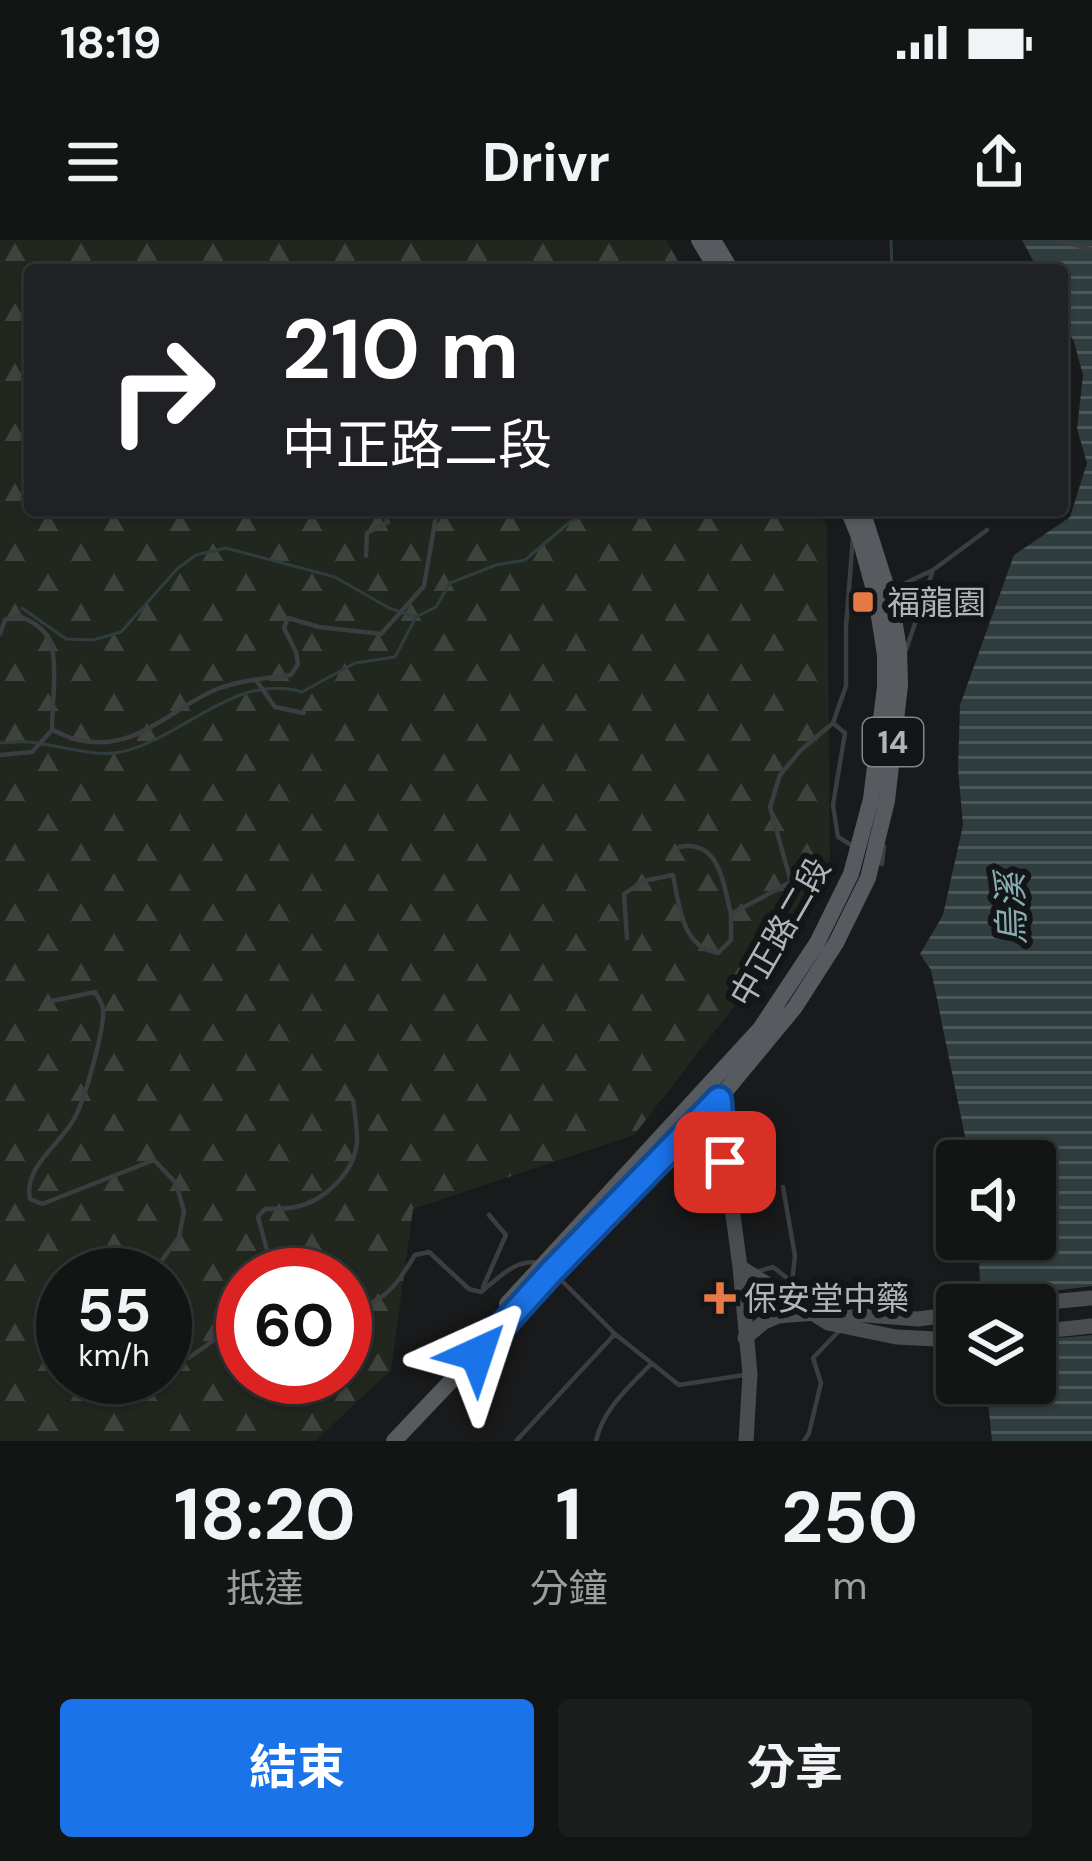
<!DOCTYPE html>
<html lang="zh-TW">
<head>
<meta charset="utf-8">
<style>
  body { margin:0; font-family:"DM Sans","Noto Sans TC",sans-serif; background:#1c1d1d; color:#f1f3f6; height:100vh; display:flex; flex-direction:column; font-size:45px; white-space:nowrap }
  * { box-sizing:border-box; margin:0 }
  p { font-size:39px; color:#9d9ea0 }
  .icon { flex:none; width:66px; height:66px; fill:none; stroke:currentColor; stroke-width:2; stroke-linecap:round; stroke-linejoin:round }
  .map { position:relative; height:1201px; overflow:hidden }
  .details { display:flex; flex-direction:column; background:#131414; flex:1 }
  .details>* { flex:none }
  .guide { position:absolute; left:24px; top:24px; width:1044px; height:252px; border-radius:12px; box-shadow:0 3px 9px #0004,0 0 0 3px #323334; background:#202124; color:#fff; overflow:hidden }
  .buttons { position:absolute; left:936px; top:900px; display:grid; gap:24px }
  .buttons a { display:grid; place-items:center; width:120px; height:120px; border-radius:12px; background:#131414; box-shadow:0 3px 9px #0004,0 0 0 3px #323334; font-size:60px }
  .speed { position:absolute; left:36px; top:1008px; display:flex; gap:24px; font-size:60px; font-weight:700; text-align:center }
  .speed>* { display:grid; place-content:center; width:156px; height:156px; border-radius:50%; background:#131414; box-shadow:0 3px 9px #0004,0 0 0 3px #323334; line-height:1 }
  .speed small { font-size:30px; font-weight:400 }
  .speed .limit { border:18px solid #d22; background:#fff; color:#111 }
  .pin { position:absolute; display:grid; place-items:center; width:102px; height:102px; color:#fff; margin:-51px; border-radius:24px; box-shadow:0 6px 18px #0006 }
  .me { position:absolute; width:132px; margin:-66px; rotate:42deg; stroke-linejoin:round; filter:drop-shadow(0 0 9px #0008) }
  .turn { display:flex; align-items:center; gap:42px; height:252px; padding:0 60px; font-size:54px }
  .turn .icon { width:156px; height:156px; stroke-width:2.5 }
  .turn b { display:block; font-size:84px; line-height:102px }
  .eta { display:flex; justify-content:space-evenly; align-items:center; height:204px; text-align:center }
  .eta b { font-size:72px; font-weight:700; line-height:84px }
  .primary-button { display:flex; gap:24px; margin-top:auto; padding:24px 60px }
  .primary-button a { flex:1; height:138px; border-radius:12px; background:#1a73e8; color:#fff; font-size:48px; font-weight:700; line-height:138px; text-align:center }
  .primary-button a+a { background:#1c1d1d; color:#f1f3f6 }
  .status { display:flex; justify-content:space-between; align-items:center; height:84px; padding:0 60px; background:#131414; direction:ltr }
  .status svg { height:33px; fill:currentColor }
  header { display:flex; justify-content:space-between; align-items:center; height:156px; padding:0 60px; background:#131414; font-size:54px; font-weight:700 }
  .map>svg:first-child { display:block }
</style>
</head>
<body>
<div class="status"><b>18:19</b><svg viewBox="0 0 49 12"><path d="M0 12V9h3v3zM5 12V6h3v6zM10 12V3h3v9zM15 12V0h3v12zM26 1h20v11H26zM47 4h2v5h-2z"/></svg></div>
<header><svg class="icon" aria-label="menu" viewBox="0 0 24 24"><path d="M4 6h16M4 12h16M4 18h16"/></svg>Drivr<svg class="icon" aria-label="share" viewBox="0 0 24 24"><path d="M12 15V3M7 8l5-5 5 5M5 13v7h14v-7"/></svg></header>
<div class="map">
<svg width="1092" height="1201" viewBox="0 0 1092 1201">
  <defs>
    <pattern id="forest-firs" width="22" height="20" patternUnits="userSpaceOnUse" patternTransform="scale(3)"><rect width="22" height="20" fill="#21261f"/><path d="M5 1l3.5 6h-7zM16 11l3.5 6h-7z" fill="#3f433d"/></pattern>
    <pattern id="water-rules" width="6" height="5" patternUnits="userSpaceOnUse" patternTransform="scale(3)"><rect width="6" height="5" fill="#303d3f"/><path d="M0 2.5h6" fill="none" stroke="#4b5759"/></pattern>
  </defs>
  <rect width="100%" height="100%" fill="#191a1b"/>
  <path fill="url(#forest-firs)" fill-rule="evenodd" d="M0,0H666L683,30H30V270H817L827,287L830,623L750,746L634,895L413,969L391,1130L315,1201H0ZM63,1035H165V1137H63ZM243,1035H345V1137H243Z"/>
  <path fill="url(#water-rules)" d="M1022,0H1092V1201H992L986,1143H1035V1065H981L978,999H1035V921H970L931,730L920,714L943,675L963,585L958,529L960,465L1014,315L1070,277L1087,223L1077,189L1083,135L1074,102L1062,78V30H1038Z"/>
  <path fill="#191a1b" d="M1092,1046V1095L1035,1100V1065H975V1061Z"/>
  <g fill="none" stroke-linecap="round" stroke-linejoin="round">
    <path stroke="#303d3f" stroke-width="3" d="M891,0L892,30
      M22,368L66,399L93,400L121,392L178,328L196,315L226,308L335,337L389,368L416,377
      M0,503C9,503 19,501 28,502C56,504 94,518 121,512C184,498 234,432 302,452L355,423L395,417L416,377L436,367L450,343L496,325L525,320L571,281L599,270"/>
    <path stroke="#3b3d40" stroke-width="4.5" d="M1059,0L1092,10
      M366,316L367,293L388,282L382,270
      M893,349L933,330L987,290
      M0,394L5,380L20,376C32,382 44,388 50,401C58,422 52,467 52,490
      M906,410L933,330
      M256,440L275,467L304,473
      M833,483L845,493L833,565L838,597L853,606
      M0,515L32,512L52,490C61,493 70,499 79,500C136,513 171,468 217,449C241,440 267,438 291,435L298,424L296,412L284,388L288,378L319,387L381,394L424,346L437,270
      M679,607C720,599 723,644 731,674
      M875,620L882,624L884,606
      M627,698L624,654L643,641L673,635C679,665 682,708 718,713L731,700V674L791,642L770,567L780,535L801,510L833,483L846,446V387L853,296
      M52,761L95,752C98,757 102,763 103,769C105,789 84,862 74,879C60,905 23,927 30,959L42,964L154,920L176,943L184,971L179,997L151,1035
      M272,1029L258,977L265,969C275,969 286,969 295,967C325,961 356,931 357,900C357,887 355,873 353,860
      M756,1032L773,1027L792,1042L795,1016L783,947
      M254,1035L272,1029L277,1035
      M558,1037L615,1094L679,1145L744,1135
      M483,1047L506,995L489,975
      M345,1074C386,1059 392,1052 415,1015L429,1012L469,1049L481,1052C499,1038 515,1018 540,1023
      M165,1114L171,1123L190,1117L224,1093L243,1052
      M516,1201L614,1095
      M596,1201C603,1169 629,1147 651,1124
      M804,1201L809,1193L821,1143L813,1118L839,1091"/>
    <path stroke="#494d50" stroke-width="15" d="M717,856L740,1027L750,1134L746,1201
      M740,1027L828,1083L896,1097L957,1100
      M1016,1065L1092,1058
      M1035,1092L1092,1086
      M745,1098L764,1082L778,1076L828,1072L918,1079L957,1074"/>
    <path stroke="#575b5f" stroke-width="16" d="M699,0L717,30
      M713,0L731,30
      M507,1064L760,789L817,703L851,634L871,559L885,447V415L876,357L860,299L848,270
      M394,1201L719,859L795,767L836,703L868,638L877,601L887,561L900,445L899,409L891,361L862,270"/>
  </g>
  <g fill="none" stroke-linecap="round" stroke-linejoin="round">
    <g stroke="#114b97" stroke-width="30">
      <path id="route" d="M477,1114L552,1031L719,859L725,922"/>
    </g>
    <use href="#route" stroke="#1a73e8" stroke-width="21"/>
  </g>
  <g fill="#e77946" stroke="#141516" stroke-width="4.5">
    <rect x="851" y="350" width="24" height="24" rx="6"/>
    <path d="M714 1040h12v12h12v12h-12v12h-12v-12h-12v-12h12z"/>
  </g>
  <g text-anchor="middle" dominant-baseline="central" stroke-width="12" stroke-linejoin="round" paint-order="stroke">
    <rect fill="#141516" stroke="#7f8589" stroke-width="3" x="863" y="478" width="60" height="48" rx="9"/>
    <g font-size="30" font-weight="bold" fill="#adb5ba">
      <text x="893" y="502">14</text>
    </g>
    <g font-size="33" fill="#adb5ba" stroke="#141516" text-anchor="start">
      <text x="887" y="362">福龍園</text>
      <text x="744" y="1058">保安堂中藥</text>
    </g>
    <g font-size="33" fill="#adb5ba" stroke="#141516">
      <text transform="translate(780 692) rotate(-60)">中正路二段</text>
    </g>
    <g font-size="36" font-style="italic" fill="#86adb2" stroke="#141516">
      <text transform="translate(1011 669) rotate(-92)">烏溪</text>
    </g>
  </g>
</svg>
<div class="buttons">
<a><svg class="icon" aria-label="sound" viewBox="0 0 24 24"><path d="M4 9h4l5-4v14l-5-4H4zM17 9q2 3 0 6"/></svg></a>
<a><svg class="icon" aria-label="layers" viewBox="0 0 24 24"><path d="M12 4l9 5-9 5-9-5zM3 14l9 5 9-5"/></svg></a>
</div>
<div class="speed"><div>55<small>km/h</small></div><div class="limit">60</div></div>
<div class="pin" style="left:725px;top:922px;background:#d93025"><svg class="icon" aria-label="arrive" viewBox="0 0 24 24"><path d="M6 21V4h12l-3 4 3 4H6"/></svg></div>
<svg class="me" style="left:477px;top:1114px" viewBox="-20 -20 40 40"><path d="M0-17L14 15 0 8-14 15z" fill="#1a73e8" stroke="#fff" stroke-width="4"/></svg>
<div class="guide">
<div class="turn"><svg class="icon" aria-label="right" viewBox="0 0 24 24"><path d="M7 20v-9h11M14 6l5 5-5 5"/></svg><div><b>210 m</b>中正路二段</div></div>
</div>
</div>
<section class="details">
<div class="eta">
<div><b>18:20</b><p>抵達</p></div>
<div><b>1</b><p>分鐘</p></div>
<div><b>250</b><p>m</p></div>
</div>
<div class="primary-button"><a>結束</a><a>分享</a></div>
</section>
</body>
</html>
